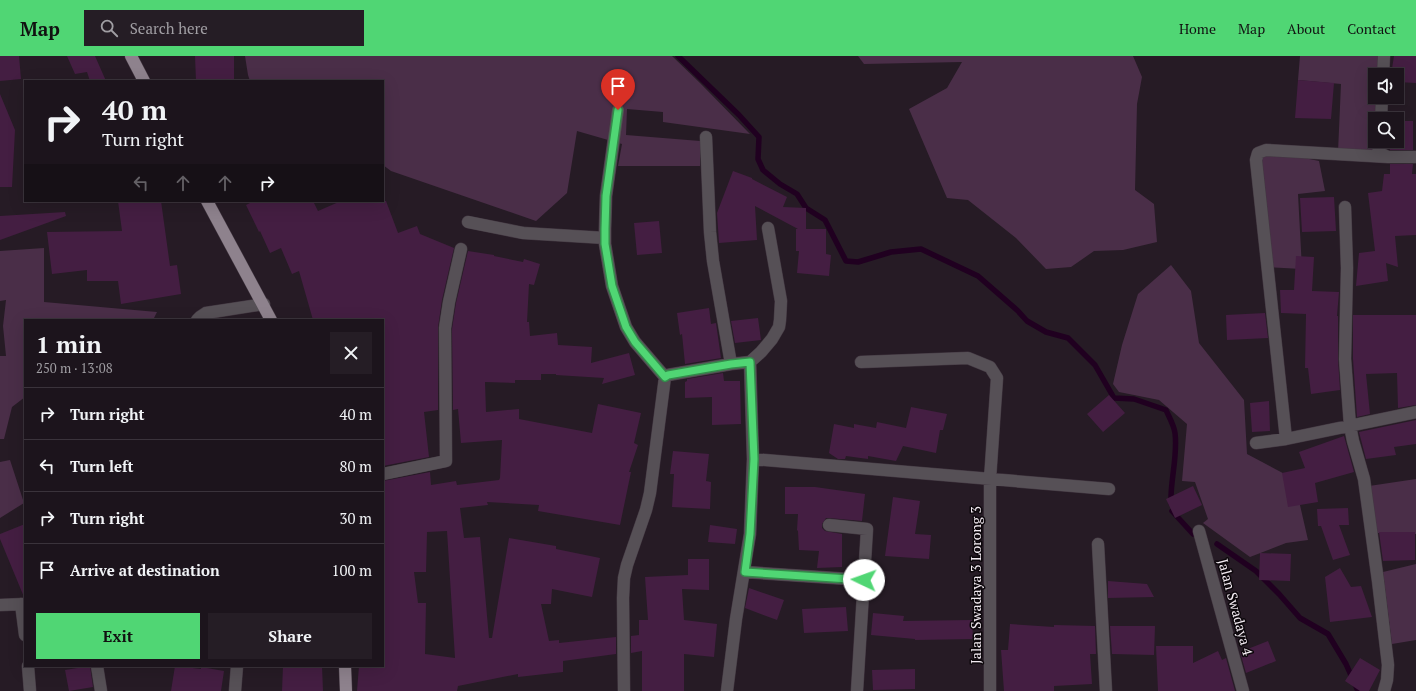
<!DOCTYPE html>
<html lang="en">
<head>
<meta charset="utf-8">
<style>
  body { margin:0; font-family:"PT Serif",serif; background:#251d25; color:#f1f3f6; height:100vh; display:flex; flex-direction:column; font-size:15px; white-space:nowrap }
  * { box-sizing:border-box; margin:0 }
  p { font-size:13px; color:#a09ea3 }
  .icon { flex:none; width:22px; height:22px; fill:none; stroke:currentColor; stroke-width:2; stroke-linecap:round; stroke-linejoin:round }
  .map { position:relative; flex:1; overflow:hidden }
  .drawer { position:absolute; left:24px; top:263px; width:360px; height:348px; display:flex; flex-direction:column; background:#1c141c; border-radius:0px; box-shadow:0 4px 16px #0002,0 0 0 1px #3a333b }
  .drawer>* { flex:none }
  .top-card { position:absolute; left:24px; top:24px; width:360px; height:122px; border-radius:0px; box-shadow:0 4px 16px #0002,0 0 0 1px #3a333b; background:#1c141c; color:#f1f3f6; overflow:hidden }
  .tools { position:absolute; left:1368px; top:12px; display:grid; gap:8px }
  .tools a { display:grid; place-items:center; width:36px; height:36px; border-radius:0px; background:#1c141c; box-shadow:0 4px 16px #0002,0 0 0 1px #3a333b; font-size:20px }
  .pin { position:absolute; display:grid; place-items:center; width:34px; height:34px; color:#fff; margin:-41px -17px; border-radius:50% 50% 50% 0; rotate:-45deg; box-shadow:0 0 4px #0007 }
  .pin .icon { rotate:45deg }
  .me { position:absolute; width:44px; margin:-22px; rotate:273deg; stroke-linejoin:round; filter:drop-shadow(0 0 3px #0008) }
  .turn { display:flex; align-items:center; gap:14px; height:84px; padding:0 12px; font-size:18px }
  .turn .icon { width:52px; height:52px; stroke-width:2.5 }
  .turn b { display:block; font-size:28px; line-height:34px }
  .lanes { display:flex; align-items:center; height:38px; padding:0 12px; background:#0003; justify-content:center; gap:20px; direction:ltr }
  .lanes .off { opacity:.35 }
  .round { display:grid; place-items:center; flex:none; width:42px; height:42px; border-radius:0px; background:#251d25 }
  .head { display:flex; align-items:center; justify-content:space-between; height:68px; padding:0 12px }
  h1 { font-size:24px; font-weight:800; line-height:30px }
  .cta { display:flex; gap:8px; margin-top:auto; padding:8px 12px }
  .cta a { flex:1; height:46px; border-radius:0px; background:#50d674; color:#111; font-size:16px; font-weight:800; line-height:46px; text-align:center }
  .cta a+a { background:#251d25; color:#f1f3f6 }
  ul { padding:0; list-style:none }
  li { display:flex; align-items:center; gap:12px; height:52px; padding:0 12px; border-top:1px solid #3a333b }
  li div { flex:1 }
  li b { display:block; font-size:15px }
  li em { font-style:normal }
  header { display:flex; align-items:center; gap:24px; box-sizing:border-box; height:56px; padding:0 20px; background:#50d674; color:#111 }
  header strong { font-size:19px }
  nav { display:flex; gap:22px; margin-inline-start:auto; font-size:14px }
  .search { width:280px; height:36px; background:#251d25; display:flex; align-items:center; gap:10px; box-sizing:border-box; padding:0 14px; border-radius:0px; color:#a09ea3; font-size:15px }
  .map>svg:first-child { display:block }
</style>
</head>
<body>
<header>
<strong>Map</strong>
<div class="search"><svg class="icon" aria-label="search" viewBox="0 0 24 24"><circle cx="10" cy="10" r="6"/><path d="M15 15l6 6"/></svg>Search here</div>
<nav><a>Home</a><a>Map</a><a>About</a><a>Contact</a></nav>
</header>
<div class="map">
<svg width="1416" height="635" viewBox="0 0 1416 635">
  <rect width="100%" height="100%" fill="#261b25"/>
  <path fill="#4a2e48" d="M245,0H672L700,27L750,78L663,66V56L627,53L626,79L700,85V110H618L622,88L577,75L567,137L536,165L391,115L383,109V25H250L248,19Z
    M858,0H1133L1142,21L1137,48L1135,134L1154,148L1157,186L1123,194L1094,195L1071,211L1046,213L1016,182L968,144L947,142L909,53L947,32L962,6L864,8Z
    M1300,0H1381L1380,19H1375V41H1379L1378,63H1375V103L1338,96L1341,28L1298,24Z
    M1255,96H1276L1319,105L1325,135L1298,138L1302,213L1264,211Z
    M44,192V246L157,256L153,264H25V341L12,351L4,383H0V300H6L3,270L6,244L0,245V195Z
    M1171,209L1191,235L1199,287L1244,344L1247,398L1294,423L1308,484L1286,487L1250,501L1203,467L1208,463L1195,426L1182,425L1187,368L1159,344L1119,336L1113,328L1122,289L1138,238Z
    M10,404L24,447L0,462V406Z
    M1416,423V478L1376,477L1369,430Z
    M1416,508V584L1392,588L1383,516Z"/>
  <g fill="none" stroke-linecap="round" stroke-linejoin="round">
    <path stroke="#200020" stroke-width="5.5" d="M678,0L739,59L759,81L758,103L763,114L780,128L797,138L806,152L825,164L846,205L858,206L891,196L921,193L978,220L1018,255L1027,265L1046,276L1068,282L1095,309L1114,342L1134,343L1166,354C1169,361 1174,369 1175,377C1178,401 1170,424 1171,447
      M1172,455L1193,478
      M1217,488L1256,515L1279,538L1300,562L1328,578L1346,608L1358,635"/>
  </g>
  <path fill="#441e42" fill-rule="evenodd" d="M0,0H19L21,23L0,25Z
    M67,0H95L106,25H90L87,16L75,18Z
    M195,0H234V23L196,25Z
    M1394,0H1416V27L1397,26V19H1391Z
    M1298,24L1334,27L1331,63L1295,62Z
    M0,38L15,74L12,131H0Z
    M1397,65H1413V94H1390V85H1397Z
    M1390,108H1413L1412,118H1416V179L1395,180L1398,211L1386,207L1388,225L1356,230L1359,197L1375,195L1368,137L1382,135L1384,118H1390Z
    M733,115L752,122V123L787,141L783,151L806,152V173H826V198L831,199L829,220L797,217L799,195H796V173H798L755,150L757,184L719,187L717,157Z
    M1334,141L1336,175L1302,176L1300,142Z
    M118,145H161L170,210L177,209L181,238L121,248L118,225H87V214L52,218L47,176L122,175Z
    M254,145H313L318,155L341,145H386L398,177L417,170L420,178L454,192L442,244L438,271V354L424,356L429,401L383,410V264H313L299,215L292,218L281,192L270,197L260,175L259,176L246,149Z
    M65,156L66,160L0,184V160Z
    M659,165L662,197L637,199L634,167Z
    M468,195L494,199V200L523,206L524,203L540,208L534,229L529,228L527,266H529L530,280L557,277L558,289L592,291L591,307L629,297L635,319L602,328L604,322L556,319V318H541V324H515V327L485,326L486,356L519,353V363L592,377L598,348L641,357L634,387L638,389L629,416H631L620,469L538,455L539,449L487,446L488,449L460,452L464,482L480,481L489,582H492L509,482L556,490V493L600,502L592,541L552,533L551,548H541L549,585L559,584V587L616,581V598L563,605V616L518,621V618L458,630L457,635H357L359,610H383V425L430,416L431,429L456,425L457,429L499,424L500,422L502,384L461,387L458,353L453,354L452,273L456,247ZM447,475L455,602L425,598L426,547H418L414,516H426L427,476Z
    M1296,200L1314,201L1312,235L1339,236L1337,260H1338V303L1340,334L1311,338L1308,312H1305L1306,258L1281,257L1280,234H1294Z
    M709,252L711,268L716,267L721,302L685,308L682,278L680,279L677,257Z
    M1265,257L1268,282L1227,284L1226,259Z
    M1353,259H1416V349L1398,352L1397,317L1366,318L1370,358L1357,361L1353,303Z
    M758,262L761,284L735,287L731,265Z
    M723,317L724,325H740L741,368L712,369V341L685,342V326L687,325V323Z
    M1109,339L1125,357L1103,376L1087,358Z
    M1269,345L1270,375L1252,376L1250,347Z
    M911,351L947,358L943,374H940L936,397L903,390L896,405L868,400V403L846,400L845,403H838L829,397L834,368L854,372V368L876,372L877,366L906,372Z
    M1416,364V388L1394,391L1396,399L1366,403L1359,376Z
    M1344,380L1354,416L1315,427L1318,446L1288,451L1282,417L1305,412L1299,396Z
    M673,395L709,398L706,425L711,426L710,453L672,451L674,418H670Z
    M1193,430L1202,449L1175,462L1166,443Z
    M785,431H815L865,438L862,465L829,462H826L822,468V472L825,475L842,478V511L817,512L819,495L799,494L798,475L797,474L798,458H785Z
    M893,441L920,445L915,478L931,479L929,503L885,500Z
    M1348,452L1349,469H1339L1350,499L1333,504L1321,470H1318L1317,453Z
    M25,468V541H24L0,483V478Z
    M710,469L737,473L735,488L708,486Z
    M1379,476H1415V504L1383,505Z
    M1260,497L1291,498L1290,525L1259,524Z
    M688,503H709V534L682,533L684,564L717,568L714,601L684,598V635H642V595L631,597V580L639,579V564H648L645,521L688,519Z
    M1340,512L1351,531L1361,530L1372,561L1330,566L1325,521Z
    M1108,525L1147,528L1154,541L1108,542Z
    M749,532L784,544L777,564L745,552Z
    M846,551L848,575L804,577L802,553Z
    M873,557L904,560L903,565L972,564L973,583L915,584V583L871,579Z
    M1010,568L1054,571V569L1095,570L1096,598H1090L1092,628L1054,630V635H1004L1001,594H1008Z
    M1110,570H1155L1154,599L1112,598Z
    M1268,585L1276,605L1246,617L1240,596Z
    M1156,590H1193V607L1218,595L1222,604L1226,602L1235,635H1158Z
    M1360,602L1380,614L1369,635H1360L1345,625Z
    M90,610L93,631L69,635L65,614Z
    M175,610L201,613V611L224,615L221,635H171Z
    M283,610H322L323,635H282Z
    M915,613V633L873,634L872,614Z"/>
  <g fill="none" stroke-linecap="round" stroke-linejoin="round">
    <g stroke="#433842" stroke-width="13">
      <path id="minor" d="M1383,19L1384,0
        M618,54L606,140L605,173V188L612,230L626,271L635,286L665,321
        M1381,63L1382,41
        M706,81L710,176L713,205L731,308
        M1379,85L1378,91L1380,97L1388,101
        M1345,151L1347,212L1345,303L1350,370L1353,385L1364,423L1378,525L1388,609L1387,624L1384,635
        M468,166L523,177L605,182
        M197,264L200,261L206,257L264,248
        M861,306L968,302L990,311L997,322L990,423V635
        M1286,383L1256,104L1258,97L1266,94L1388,101H1416
        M1256,387L1286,383L1416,356
        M753,403L1109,433
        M383,418L446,405L445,272L449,246L461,193
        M829,469L867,473L857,635
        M1199,475L1243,635
        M1098,488L1106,635
        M745,516L864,524
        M21,548L25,579
        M0,549L25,548
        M28,610L30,635
        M97,610L101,635
        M235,635L237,610
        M624,635L623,542L624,522L627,509L646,454L650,437L665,321L668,319L731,308L750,306L761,296L772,283L779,271L780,264L781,245L768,172
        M727,635L736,563L750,478L753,403L750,306"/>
    </g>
    <g stroke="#433842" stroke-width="13">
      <path id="primary" d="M131,0L144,25
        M207,145L271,264
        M345,610L346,635"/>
    </g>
    <use href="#minor" stroke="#565056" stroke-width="12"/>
    <use href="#primary" stroke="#8e828d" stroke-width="12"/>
  </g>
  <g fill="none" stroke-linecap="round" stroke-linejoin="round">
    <g stroke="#348b4b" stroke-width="10">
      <path id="route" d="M618,54L606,140L605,173V188L612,230L626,271L635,286L665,321L668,319L731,308L750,306L754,403L750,478L745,516L864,524"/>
    </g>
    <use href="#route" stroke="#50d674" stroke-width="7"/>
  </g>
  <g text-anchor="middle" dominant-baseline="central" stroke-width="3" stroke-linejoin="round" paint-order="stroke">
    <g font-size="14" fill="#f3ebf2" stroke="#0c070b">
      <text transform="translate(975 529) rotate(-90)">Jalan Swadaya 3 Lorong 3</text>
      <text transform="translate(1236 551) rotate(75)">Jalan Swadaya 4</text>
    </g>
  </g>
</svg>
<div class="tools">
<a><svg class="icon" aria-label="sound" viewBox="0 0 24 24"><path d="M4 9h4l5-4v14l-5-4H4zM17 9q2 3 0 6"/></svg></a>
<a><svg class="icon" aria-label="search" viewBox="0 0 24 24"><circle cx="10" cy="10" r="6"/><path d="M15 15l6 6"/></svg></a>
</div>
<div class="pin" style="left:618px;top:54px;background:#d93025"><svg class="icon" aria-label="arrive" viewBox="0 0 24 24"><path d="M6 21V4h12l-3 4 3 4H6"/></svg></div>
<svg class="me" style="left:864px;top:524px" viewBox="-20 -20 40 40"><circle r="19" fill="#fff"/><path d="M0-13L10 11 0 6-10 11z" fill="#50d674"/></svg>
<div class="top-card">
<div class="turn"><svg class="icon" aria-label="right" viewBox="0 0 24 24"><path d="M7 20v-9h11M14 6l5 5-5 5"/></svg><div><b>40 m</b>Turn right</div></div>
<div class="lanes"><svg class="icon off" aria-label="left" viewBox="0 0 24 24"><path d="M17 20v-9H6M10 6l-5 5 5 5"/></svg><svg class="icon off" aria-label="ahead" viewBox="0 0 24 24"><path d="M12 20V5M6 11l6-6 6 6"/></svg><svg class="icon off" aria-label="ahead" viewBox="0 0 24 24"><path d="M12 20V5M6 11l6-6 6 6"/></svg><svg class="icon" aria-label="right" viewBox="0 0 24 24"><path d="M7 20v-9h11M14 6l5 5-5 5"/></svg></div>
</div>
<section class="drawer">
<div class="head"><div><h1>1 min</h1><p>250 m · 13:08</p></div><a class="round"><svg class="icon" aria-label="close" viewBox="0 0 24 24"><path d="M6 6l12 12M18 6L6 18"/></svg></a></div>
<ul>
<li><svg class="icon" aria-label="right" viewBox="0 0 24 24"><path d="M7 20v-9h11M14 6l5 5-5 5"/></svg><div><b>Turn right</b></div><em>40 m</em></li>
<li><svg class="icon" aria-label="left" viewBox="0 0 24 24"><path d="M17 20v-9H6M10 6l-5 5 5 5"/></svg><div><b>Turn left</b></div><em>80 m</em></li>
<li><svg class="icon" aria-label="right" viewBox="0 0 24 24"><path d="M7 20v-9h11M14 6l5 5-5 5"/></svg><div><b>Turn right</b></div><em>30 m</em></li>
<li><svg class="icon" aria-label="arrive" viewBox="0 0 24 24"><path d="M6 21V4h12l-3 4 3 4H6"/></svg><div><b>Arrive at destination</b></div><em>100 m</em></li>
</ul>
<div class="cta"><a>Exit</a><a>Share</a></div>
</section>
</div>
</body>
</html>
